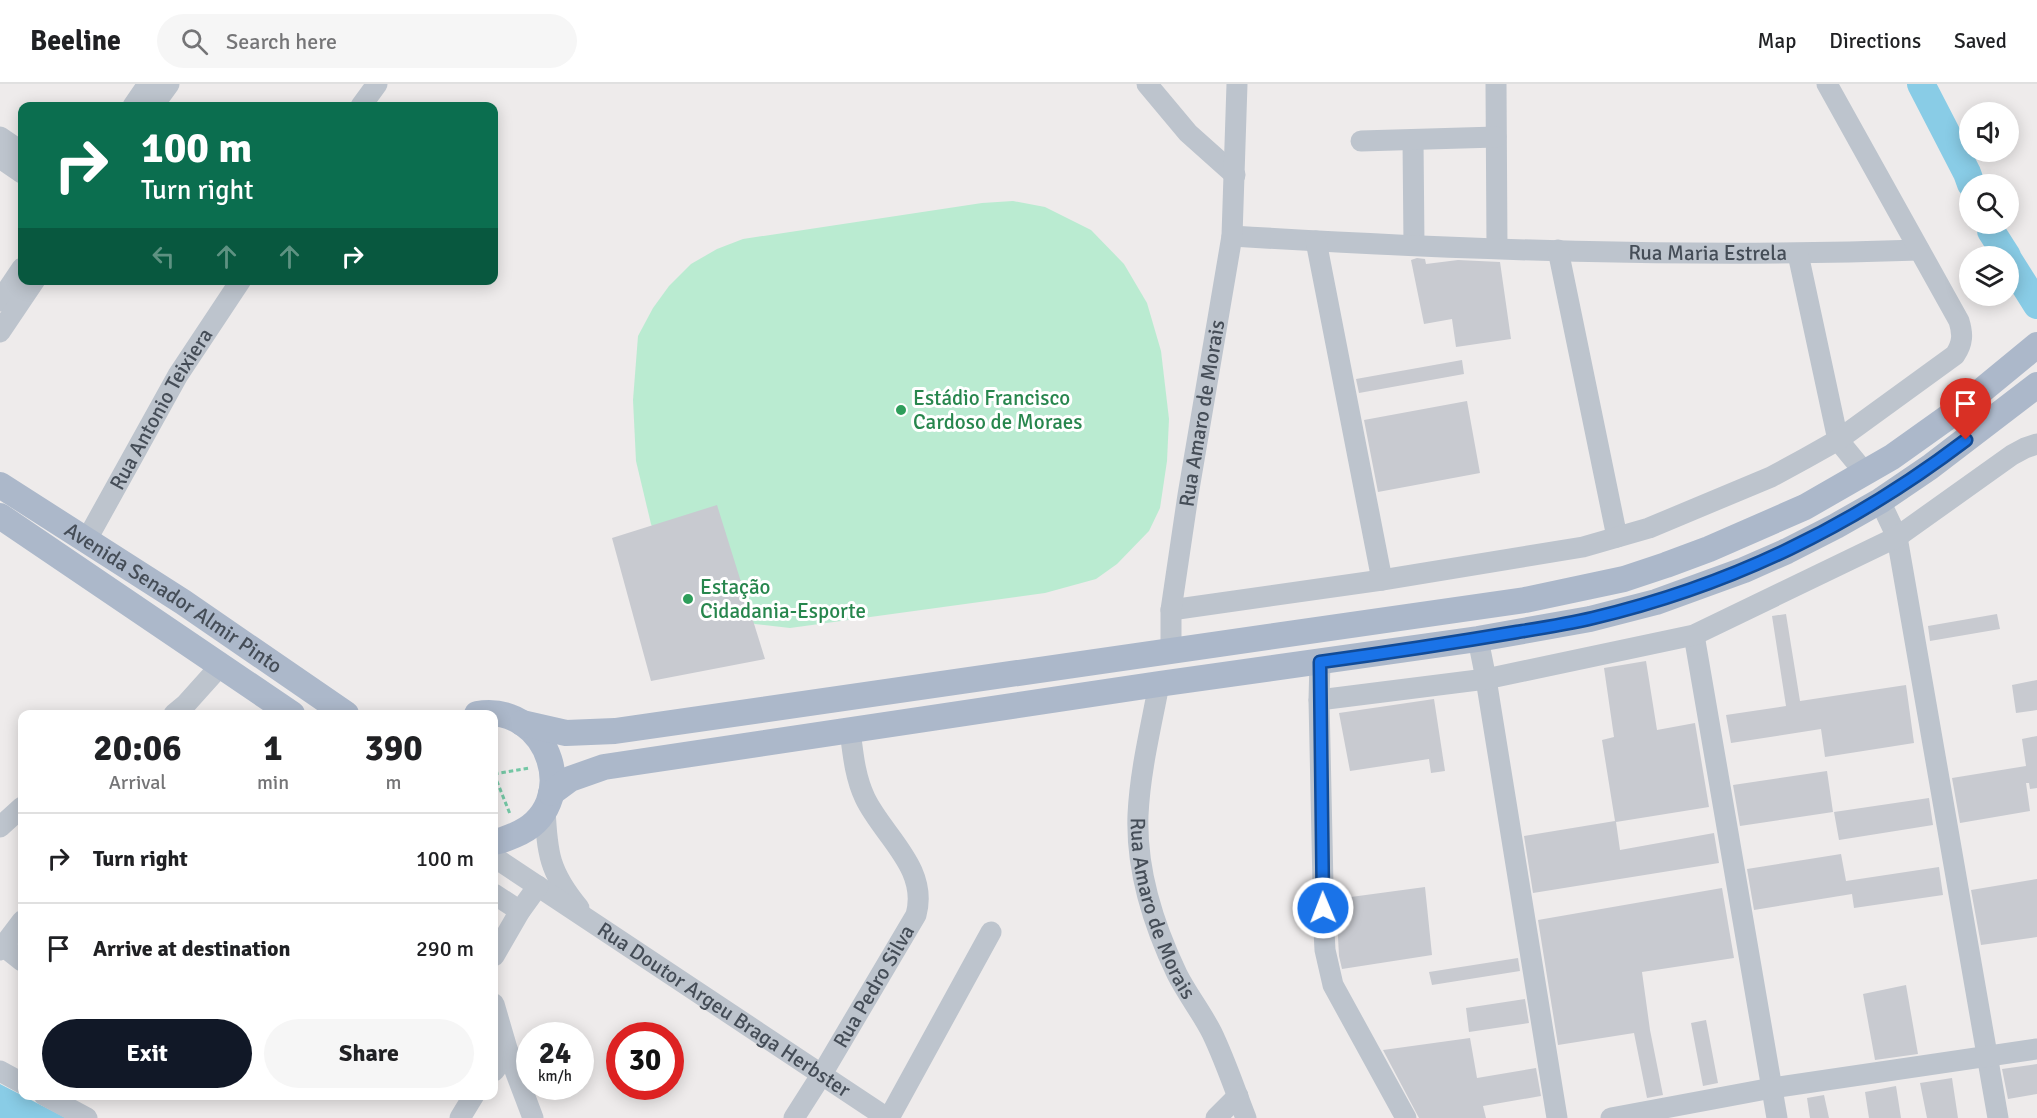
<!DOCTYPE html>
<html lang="en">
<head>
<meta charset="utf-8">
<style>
  body { margin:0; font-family:Signika,sans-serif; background:#f6f6f6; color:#202124; height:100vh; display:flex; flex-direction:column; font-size:22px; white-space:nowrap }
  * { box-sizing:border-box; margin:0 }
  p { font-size:20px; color:#757577 }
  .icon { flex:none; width:33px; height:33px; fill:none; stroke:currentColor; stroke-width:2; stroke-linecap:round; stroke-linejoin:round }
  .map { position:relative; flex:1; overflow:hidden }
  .details { position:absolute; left:18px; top:626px; width:480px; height:390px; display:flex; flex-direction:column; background:#fff; border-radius:12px; box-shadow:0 3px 15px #0003 }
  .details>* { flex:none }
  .hud { position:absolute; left:18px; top:18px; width:480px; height:183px; border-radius:12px; box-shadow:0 3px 15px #0003; background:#0b6e4f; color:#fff; overflow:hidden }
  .buttons { position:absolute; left:1959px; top:18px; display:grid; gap:12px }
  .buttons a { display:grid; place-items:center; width:60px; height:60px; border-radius:50%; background:#fff; box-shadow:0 3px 15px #0003; font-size:30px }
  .speed { position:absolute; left:516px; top:938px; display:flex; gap:12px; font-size:30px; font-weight:700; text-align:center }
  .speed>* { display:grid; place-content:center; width:78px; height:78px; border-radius:50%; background:#fff; box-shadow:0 3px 15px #0003; line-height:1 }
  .speed small { font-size:15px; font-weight:400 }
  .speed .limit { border:9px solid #d22; background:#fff; color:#111 }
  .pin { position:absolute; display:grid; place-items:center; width:51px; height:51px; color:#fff; margin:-62px -26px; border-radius:50% 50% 50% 0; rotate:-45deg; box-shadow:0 0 6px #0007 }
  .pin .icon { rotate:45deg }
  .me { position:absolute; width:66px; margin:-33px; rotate:359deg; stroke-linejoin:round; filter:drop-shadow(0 0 4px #0008) }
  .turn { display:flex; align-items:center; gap:21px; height:126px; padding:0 24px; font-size:27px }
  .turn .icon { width:78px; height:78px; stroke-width:2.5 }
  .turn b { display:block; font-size:42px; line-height:51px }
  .lanes { display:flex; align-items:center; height:57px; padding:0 24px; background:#0003; justify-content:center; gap:30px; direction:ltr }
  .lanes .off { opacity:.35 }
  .eta { display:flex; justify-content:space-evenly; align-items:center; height:102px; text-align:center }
  .eta b { font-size:36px; font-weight:700; line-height:42px }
  .button { display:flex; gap:12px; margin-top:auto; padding:12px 24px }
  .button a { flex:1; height:69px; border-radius:36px; background:#111827; color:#fff; font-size:24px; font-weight:700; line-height:69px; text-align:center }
  .button a+a { background:#f6f6f6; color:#202124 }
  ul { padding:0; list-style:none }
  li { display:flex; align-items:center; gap:18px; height:90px; padding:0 24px; border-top:2px solid #e0e0e0 }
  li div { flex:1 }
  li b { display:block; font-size:22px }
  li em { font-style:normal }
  header { display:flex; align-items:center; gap:36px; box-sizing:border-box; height:84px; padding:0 30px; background:#fff; border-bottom:2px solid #e0e0e0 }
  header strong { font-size:28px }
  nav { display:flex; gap:33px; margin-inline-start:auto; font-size:21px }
  .search { width:420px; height:54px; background:#f6f6f6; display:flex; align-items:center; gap:15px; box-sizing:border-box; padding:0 21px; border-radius:33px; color:#757577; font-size:22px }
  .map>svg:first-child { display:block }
</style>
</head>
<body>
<header>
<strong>Beeline</strong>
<div class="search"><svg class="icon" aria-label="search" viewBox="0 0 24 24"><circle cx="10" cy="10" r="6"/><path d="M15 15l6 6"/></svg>Search here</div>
<nav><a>Map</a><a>Directions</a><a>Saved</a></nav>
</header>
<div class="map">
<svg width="2037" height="1034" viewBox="0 0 2037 1034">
  <rect width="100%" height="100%" fill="#eeebeb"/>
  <path fill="#baebd1" d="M1013,117L1045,123L1091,146L1124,180L1147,219L1161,267L1169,335L1167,377L1160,424L1149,447L1117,480L1096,495L1045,509L790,544L755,540L723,527L663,468L651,440L636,377L633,316L638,252L653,224L669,202L691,180L717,165L743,155L982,119Z"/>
  <path fill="#89cce6" d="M0,1000L66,1034H0Z"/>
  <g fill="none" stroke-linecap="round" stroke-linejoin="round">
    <path stroke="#89cce6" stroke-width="28" d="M1921,0L1967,89L1971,100
      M1991,140V147L2007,172
      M2008,175L2037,221"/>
  </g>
  <path fill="#c8cad0" d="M1417,174L1425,175L1426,180L1458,176L1500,178L1511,255L1456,263L1452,235L1424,240L1411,176Z
    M1462,276L1464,290L1359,309L1356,295Z
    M1467,317L1480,389L1378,408L1364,336Z
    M717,421L765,575L651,597L612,454Z
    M1786,530L1800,617L1906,601L1914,659L1825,673L1821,645L1731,659L1726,631L1786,622L1772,532Z
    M1997,530L2000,545L1930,557L1928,542Z
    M1646,577L1657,646L1695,639L1709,723L1616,738L1620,766L1714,749L1719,779L1533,809L1524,752L1615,737L1602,656L1614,653L1604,584Z
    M2037,596V626L2016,629L2012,601Z
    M1434,615L1445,687L1431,689L1429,675L1350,687L1339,629Z
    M2037,652V704L2030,705L2029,699H2026L2030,727L1960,739L1952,694L2026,682L2022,655Z
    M1827,687L1833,728L1740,742L1733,701Z
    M1929,714L1933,741L1839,756L1834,728Z
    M1841,770L1846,797L1939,783L1943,811L1854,824L1852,810L1754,826L1747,785Z
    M2037,795V853L1981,861L1971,806Z
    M1425,803L1432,871L1342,885L1339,872L1336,815Z
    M1722,804L1734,874L1642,888L1650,946L1663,1011L1647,1014L1634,949L1558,961L1538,836Z
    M1518,874L1520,887L1432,901L1429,888Z
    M1906,901L1918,970L1875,976L1863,910Z
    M1525,915L1529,939L1469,948L1466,924Z
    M1706,936L1718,999L1703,1002L1691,939Z
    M1470,954L1477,994L1536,984L1541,1012L1483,1022L1486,1034H1419L1383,966Z
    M2037,980V1010L2008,1015L2002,985Z
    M1952,994L1958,1034H1927L1920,999Z
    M1896,1002L1901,1034H1869L1865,1008Z
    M1824,1011L1829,1034H1810L1807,1014Z"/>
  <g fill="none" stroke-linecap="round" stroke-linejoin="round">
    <path stroke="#74c7a5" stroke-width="3" stroke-dasharray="4.5 3" stroke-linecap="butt" d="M494,690L530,684
      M494,690L510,730"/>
    <g stroke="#bdc4cd" stroke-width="21">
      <path d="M1147,0L1188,49L1235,91"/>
      <path d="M1496,0L1497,164"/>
      <path d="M133,22L148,0"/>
      <path d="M153,22L169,0"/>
      <path d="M361,22L377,0"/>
      <path d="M0,53L22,68"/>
      <path d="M1413,56L1414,161"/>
      <path d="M1361,57L1496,53"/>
      <path d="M0,74L22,89"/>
      <path id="s1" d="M1232,152C1461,166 1690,174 1919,166"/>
      <path d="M1316,157L1382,496"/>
      <path d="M1558,166L1617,453"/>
      <path d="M1798,170L1838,356L1865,389"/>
      <path d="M0,217L22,184"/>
      <path d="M0,248L35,196"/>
      <path d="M1880,417L1897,453L1998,1034"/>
      <path id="s2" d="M86,457L178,291L241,196"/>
      <path d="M1171,526L1382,496L1583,463L1649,444L1771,393L1806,374L1838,356L1955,271C1963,259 1963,250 1959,237L1827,0"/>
      <path d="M1694,551L1777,1034"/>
      <path d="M1478,555L1486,595L1557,1034"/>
      <path id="s3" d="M1171,567V526L1188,411L1232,152L1237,0"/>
      <path id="s4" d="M1159,600C1151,643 1140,687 1138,731C1136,785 1154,842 1177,890C1187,910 1202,929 1212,949C1225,976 1235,1006 1246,1034"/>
      <path d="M1319,616L1320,578"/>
      <path d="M174,630L186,620L221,581"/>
      <path d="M545,724C547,769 549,788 579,824"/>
      <path d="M0,743L22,723"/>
      <path id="s5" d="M494,773L887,1034"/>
      <path d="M494,810L520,827"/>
      <path d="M3,862L22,877"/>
      <path d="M0,866L22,837"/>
      <path d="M494,872L520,827L538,802"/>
      <path d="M494,920L508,968L533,1034"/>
      <path d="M0,987L22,999"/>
      <path d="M494,987L508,968"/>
      <path d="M44,1011L87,1034"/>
      <path d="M460,1034L474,1011"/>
      <path id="s6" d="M794,1034L822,990L916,831C929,784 883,752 865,714C855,693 853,670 850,646"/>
      <path d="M889,1034L991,848"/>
      <path d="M1216,1034L1238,1012"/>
      <path d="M1406,1034L1333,901L1325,866L1324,847L1319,616L1486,595L1694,551L1897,453L2012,371L2025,364L2037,360"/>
      <path d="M1611,1034L1772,1004L2037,965"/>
    </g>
    <g stroke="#acb8ca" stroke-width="26">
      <path id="s7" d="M0,401L183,518L346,630"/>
      <path d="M0,432L292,630"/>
      <path d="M477,630C550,618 584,723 515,751C508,754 501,757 494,758"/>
      <path d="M522,639L566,649L615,647L1525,516L1624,495L1666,481L1709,465L1805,423L1892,373L1958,326L2037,261"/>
      <path d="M551,709L570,695L604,683L1159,600L1478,555L1590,535L1656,518L1744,486L1787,467L1836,442L1880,417L1930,383L2037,301"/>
    </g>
  </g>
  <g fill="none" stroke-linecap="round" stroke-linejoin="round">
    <g stroke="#114b97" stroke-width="15">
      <path id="route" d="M1323,824L1320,578C1386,569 1452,559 1517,548C1542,544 1568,540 1593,534C1732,501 1853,442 1966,356"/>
    </g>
    <use href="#route" stroke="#1a73e8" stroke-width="10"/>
  </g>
  <g fill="#2e9e5b" stroke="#fff" stroke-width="2">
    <circle cx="901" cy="326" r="6"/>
    <circle cx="688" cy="515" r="6"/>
  </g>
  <g text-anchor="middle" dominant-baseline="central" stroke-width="6" stroke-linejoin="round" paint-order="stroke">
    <g font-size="21" fill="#454d57" stroke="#fff">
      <text stroke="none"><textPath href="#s1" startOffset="476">Rua Maria Estrela</textPath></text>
      <text stroke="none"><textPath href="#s2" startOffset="152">Rua Antonio Teixiera</textPath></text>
      <text stroke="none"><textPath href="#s3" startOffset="240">Rua Amaro de Morais</textPath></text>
      <text stroke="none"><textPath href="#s7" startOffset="207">Avenida Senador Almir Pinto</textPath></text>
      <text stroke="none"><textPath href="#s4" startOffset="230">Rua Amaro de Morais</textPath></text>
      <text stroke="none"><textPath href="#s6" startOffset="154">Rua Pedro Silva</textPath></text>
      <text stroke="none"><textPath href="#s5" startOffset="276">Rua Doutor Argeu Braga Herbster</textPath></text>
    </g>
    <g font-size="21" fill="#27864d" stroke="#fff" text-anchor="start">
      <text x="913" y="314">Estádio Francisco<tspan x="913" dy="24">Cardoso de Moraes</tspan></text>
      <text x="700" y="503">Estação<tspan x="700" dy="24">Cidadania-Esporte</tspan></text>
    </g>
  </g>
</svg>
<div class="buttons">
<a><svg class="icon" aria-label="sound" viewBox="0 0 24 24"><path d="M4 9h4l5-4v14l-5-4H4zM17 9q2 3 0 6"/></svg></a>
<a><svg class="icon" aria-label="search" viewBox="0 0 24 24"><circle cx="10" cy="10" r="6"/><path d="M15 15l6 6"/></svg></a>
<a><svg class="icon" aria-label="layers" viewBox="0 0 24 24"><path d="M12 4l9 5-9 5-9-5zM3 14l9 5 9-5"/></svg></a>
</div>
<div class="speed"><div>24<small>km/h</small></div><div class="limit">30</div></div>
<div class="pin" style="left:1966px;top:356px;background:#d93025"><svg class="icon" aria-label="arrive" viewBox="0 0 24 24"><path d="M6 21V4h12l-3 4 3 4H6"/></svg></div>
<svg class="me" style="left:1323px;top:824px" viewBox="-20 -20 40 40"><circle r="17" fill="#1a73e8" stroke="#fff" stroke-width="3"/><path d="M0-11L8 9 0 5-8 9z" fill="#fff"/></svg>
<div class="hud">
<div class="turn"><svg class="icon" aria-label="right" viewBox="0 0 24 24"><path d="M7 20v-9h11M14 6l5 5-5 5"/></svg><div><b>100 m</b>Turn right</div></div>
<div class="lanes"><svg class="icon off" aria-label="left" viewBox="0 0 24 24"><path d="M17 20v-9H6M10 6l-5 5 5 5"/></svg><svg class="icon off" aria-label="ahead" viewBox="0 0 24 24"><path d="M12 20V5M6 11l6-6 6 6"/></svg><svg class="icon off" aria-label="ahead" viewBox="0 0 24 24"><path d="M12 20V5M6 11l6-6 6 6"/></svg><svg class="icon" aria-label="right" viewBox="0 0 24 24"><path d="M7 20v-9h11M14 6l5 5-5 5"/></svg></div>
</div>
<section class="details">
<div class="eta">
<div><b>20:06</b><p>Arrival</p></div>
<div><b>1</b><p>min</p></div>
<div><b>390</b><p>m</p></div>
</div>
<ul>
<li><svg class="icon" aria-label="right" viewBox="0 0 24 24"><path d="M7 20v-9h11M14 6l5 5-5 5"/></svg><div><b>Turn right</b></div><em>100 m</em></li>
<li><svg class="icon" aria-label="arrive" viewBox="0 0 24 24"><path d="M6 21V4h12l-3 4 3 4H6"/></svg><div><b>Arrive at destination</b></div><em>290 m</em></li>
</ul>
<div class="button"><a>Exit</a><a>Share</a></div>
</section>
</div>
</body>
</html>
